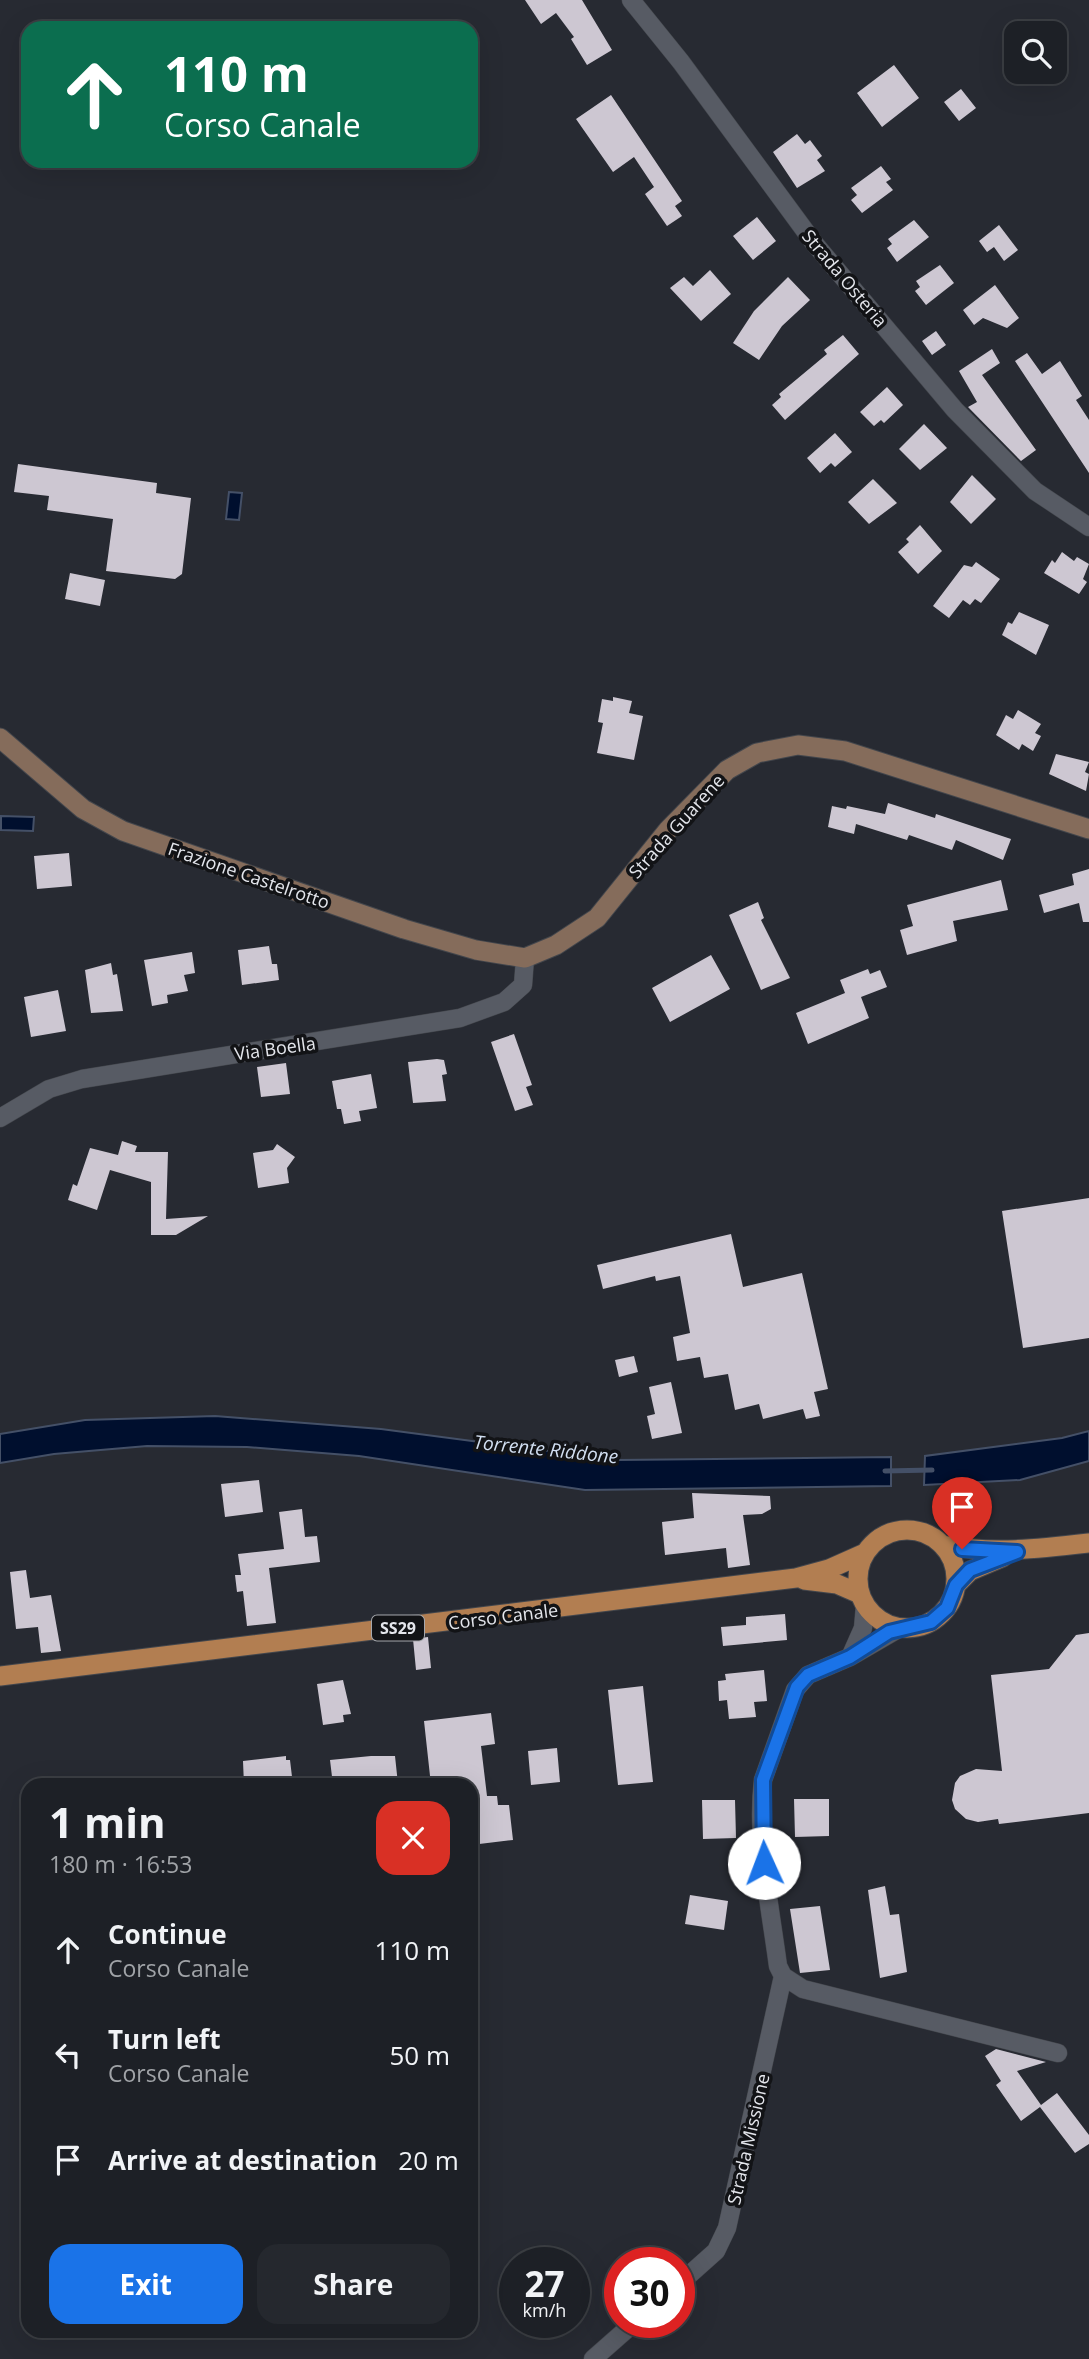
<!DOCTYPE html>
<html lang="en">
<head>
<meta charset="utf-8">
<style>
  body { margin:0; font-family:"Open Sans",sans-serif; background:#25282e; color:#f1f3f6; height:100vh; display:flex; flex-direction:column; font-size:26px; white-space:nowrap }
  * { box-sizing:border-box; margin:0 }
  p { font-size:23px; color:#a0a3a7 }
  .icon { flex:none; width:38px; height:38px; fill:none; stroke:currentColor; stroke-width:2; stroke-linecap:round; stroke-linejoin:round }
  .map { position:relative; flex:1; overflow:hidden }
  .panel { position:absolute; left:21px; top:1778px; width:457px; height:560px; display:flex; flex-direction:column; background:#1d2026; border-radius:21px; box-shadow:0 7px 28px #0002,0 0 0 2px #3b3e43 }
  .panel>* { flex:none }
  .top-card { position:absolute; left:21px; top:21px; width:457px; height:147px; border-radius:21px; box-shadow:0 7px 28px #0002,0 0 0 2px #3b3e43; background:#0b6e4f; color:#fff; overflow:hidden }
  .fabs { position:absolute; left:1004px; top:21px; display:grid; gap:14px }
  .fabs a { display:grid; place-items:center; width:63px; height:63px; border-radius:14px; background:#1d2026; box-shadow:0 7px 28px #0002,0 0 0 2px #3b3e43; font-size:35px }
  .speed { position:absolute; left:499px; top:2247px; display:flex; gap:14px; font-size:35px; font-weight:700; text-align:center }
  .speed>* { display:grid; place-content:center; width:91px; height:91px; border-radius:50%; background:#1d2026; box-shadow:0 7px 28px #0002,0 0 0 2px #3b3e43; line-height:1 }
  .speed small { font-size:18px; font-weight:400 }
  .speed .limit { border:10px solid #d22; background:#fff; color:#111 }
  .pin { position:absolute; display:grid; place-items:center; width:60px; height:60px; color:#fff; margin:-72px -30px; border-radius:50% 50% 50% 0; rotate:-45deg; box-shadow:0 0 7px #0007 }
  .pin .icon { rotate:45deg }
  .me { position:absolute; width:77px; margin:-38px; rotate:358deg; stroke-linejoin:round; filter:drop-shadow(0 0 5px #0008) }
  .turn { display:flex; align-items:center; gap:24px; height:147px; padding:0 28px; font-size:32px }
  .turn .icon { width:91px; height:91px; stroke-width:2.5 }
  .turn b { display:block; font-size:49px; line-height:60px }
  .round { display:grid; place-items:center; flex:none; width:74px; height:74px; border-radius:21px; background:#25282e }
  .overview { display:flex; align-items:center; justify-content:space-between; height:119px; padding:0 28px }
  h1 { font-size:42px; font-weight:700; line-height:52px }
  .cta { display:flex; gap:14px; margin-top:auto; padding:14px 28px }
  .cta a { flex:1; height:80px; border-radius:21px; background:#1a73e8; color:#fff; font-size:28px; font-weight:700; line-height:80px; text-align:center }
  .cta a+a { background:#25282e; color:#f1f3f6 }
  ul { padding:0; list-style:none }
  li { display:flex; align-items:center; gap:21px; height:105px; padding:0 28px }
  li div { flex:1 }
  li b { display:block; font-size:26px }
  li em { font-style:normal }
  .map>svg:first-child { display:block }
</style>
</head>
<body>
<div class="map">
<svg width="1089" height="2359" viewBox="0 0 1089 2359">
  <rect width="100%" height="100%" fill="#272a32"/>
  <path fill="#000f2e" stroke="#445067" stroke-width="2" d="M229,492L242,493L239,520L226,519Z
    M1,816L34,817L33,831L1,830Z
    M215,1416L381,1429L617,1460L891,1457V1486L585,1490L359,1456L247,1447L147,1446L54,1454L0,1463V1434L85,1420Z
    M1089,1431V1461L1020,1480L924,1485L925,1456L1062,1438Z"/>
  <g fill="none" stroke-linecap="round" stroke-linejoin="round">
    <path stroke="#445067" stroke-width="5" d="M885,1471L932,1470"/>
  </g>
  <path fill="#cdc7d2" d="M525,0H582L612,50L587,65L571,39L574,37L556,13L541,24Z
    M894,65L919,98L882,127L857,93Z
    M961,89L976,108L959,121L944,102Z
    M611,95L682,201L675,206L682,216L667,226L645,194L654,187L634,157L613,172L576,119Z
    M797,134L805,144L810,140L822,156L817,160L825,171L797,188L773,152Z
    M881,166L891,179L886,182L893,190L862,213L851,200L857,195L851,188Z
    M757,217L776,241L753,260L733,236Z
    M914,220L929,237L897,262L887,248L892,244L888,239Z
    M999,225L1018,250L1004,261L994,247L987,252L979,241Z
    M940,265L954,283L926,305L915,291L920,287L916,281Z
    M710,270L731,294L701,321L670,288L684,277L693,286Z
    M788,277L810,300L782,326L759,360L733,343L754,311Z
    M995,285L1019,318L1007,328L983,318L974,325L963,310Z
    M936,331L946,345L932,355L922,341Z
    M843,335L859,354L785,420L772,405L781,397L779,394L827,354L824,350Z
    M992,349L1000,363L982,375L1036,450L1021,461L968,407L977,402L959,371Z
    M1027,353L1042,374L1060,361L1082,396L1076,400L1089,420V473L1015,361Z
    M887,387L903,405L884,423L881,420L874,426L860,412Z
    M924,424L947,448L920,470L899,449Z
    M835,433L852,452L835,467L831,463L820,473L807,458Z
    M18,464L157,483L156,493L191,498L182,574L175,579L106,571L113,519L47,510L49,496L14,492Z
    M972,475L996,499L971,524L950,502Z
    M873,479L897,503L869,524L848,502Z
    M920,525L942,551L918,574L898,552L909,542L906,539Z
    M1062,552L1074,561L1077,557L1089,564L1083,579L1087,582L1079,594L1044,573L1052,560L1055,563Z
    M976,562L1000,579L981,603L975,599L970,605L963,600L949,618L933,606L964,565L972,567Z
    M70,573L105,580L100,606L65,599Z
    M1019,612L1049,625L1036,655L1002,635L1008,622L1012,624Z
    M613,697L632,701L629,713L643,716L634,760L597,753L603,723L598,722L602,699L613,701Z
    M1018,710L1041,724L1035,733L1041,736L1033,751L1022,744L1019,750L996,735L1006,715L1013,719Z
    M1056,754L1089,762L1085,772L1089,774L1086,791L1049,774Z
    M888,803L935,818L936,814L1011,839L1003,860L956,840L952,850L909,835L907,840L856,824L854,834L828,827L832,806L846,809L847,806L885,814Z
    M69,853L72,886L37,889L34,856Z
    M1089,869V922H1083L1079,903L1044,913L1039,895L1074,885L1072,874Z
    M1001,880L1008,910L953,921L957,941L907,955L900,930L913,926L907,905Z
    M758,902L764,918L761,920L790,978L761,990L729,915Z
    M269,946L272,964H277L279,980L242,985L238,950Z
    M192,952L195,973L184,975L188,991L167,995L168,1003L152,1006L144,960Z
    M711,955L730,989L670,1022L652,988Z
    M111,963L113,975L117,974L123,1011L91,1013L85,970Z
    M868,969L870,974L880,970L887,987L861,997L869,1018L808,1044L796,1013L845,993L840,980Z
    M58,990L66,1031L31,1037L24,997Z
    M514,1034L532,1085L526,1087L533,1105L515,1111L491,1042Z
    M437,1059L444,1060L447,1074L442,1075L446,1101L413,1103L408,1062Z
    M286,1063L290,1094L261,1097L257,1067Z
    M371,1074L377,1108L359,1111L361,1121L344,1124L341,1109H337L332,1081Z
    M122,1141L137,1146L135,1152H168L166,1219L208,1216L176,1235H151V1182L110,1170L97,1210L68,1200L73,1184L77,1186L90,1148L118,1155Z
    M277,1144L295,1157L287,1168L289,1183L258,1188L253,1153L273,1150Z
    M1089,1198V1338L1023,1348L1002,1211Z
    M731,1234L743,1287L802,1273L828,1389L814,1392L820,1416L806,1419L803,1409L763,1419L759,1404L735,1410L728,1374L704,1378L700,1357L677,1361L673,1337L690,1333L680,1276L656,1281L655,1276L603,1289L597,1265Z
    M634,1356L638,1372L619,1377L615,1360Z
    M671,1382L682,1433L652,1439L647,1416L655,1414L649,1387Z
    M259,1480L263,1512L225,1517L221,1484Z
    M692,1493L770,1496L771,1509L762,1514L743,1515L750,1565L728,1568L726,1548L665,1555L662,1522L694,1518Z
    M302,1509L305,1537L317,1536L320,1562L269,1568L276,1623L247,1626L243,1591L237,1592L235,1575H241L238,1554L284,1549L279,1512Z
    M26,1570L30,1598L51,1595L61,1651L41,1653L38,1627L16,1629L10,1572Z
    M785,1614L787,1640L723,1646L721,1627L746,1625V1617Z
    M1089,1633V1813L999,1824L998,1819L978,1822L966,1819L955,1809L952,1800L955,1783L960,1776L976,1769L1002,1771L991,1675L1049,1669L1076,1635Z
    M428,1637L431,1668L416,1670L413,1639Z
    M764,1670L767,1701L754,1702L756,1717L729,1719L727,1700L719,1701L718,1681L726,1680L725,1674Z
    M343,1680L351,1714L343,1715L344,1722L323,1725L317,1684Z
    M643,1686L653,1782L618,1785L608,1690Z
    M491,1713L495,1744L481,1746L487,1796H497L498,1805H509L513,1840L471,1845V1785H431L424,1721Z
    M557,1748L560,1782L531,1785L528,1751Z
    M286,1756V1760H290L293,1785H244L243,1761Z
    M371,1756H395L398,1784L333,1785L330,1760Z
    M794,1799H829V1836L795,1837Z
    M702,1800H735L736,1838L703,1839Z
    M885,1886L890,1915L899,1914L907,1972L880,1978L868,1890Z
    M690,1895L728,1901L724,1930L685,1924Z
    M820,1906L830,1970L800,1973L790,1909Z
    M996,2049L1046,2062L1017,2071L1041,2105L1057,2093L1089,2135V2144L1075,2153L1040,2107L1021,2121L996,2085L1001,2081L985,2056Z"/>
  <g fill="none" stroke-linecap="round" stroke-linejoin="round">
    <g stroke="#43464c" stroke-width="19">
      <path id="minor" d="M631,0L681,62L814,243L955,410L1035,491L1089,527
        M0,1118L49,1089L82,1079L460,1018L504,1002L523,985L525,958
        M900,1628L850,1657L808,1675L795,1690L763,1780C756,1841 770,1905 778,1966L783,1976L803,1989L1058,2053
        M851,1655L863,1628L865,1605
        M679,2284L716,2251L727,2228L783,1976
        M593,2359L635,2322"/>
    </g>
    <g stroke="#43464c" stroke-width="21">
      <path id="secondary" d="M0,738L83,809L123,831L404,929L476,950L525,958L556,945L597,918L668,830L727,770L757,753L798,745L845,751L1089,829"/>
    </g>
    <g stroke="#43464c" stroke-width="21">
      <path id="primary" d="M858 1579a49 49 0 1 1 98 0a49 49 0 1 1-98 0Z
        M942,1545C993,1554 1038,1549 1089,1543
        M804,1580L837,1584L860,1594
        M956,1585L970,1571L1003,1557
        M0,1676L796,1578L829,1569L865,1553"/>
    </g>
    <use href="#minor" stroke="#575b64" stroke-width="18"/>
    <use href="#secondary" stroke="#856c5b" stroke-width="19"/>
    <use href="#primary" stroke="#b27e51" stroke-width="19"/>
  </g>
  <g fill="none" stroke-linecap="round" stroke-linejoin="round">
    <g stroke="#114b97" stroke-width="18">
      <path id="route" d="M764,1863L763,1780L797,1687L808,1675L850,1657L889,1632L931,1622L947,1608L956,1585L970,1570L1017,1552L962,1549"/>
    </g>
    <use href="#route" stroke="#1a73e8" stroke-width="12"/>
  </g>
  <g text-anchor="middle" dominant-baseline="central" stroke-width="7" stroke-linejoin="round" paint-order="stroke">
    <rect fill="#121316" stroke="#a5a7ac" stroke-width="2" x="372" y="1615.5" width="52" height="25" rx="5"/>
    <g font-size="16" font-weight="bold" fill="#e4e6ec">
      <text x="398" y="1628">SS29</text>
    </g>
    <g font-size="18" fill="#e4e6ec" stroke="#121316">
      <text transform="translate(845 278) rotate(50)">Strada Osteria</text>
      <text transform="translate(676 826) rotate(-48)">Strada Guarene</text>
      <text transform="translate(249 875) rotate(19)">Frazione Castelrotto</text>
      <text transform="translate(275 1048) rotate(-8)">Via Boella</text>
      <text transform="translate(503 1616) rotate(-7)">Corso Canale</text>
      <text transform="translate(748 2139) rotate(-77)">Strada Missione</text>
    </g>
    <g font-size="19" font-style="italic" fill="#d2dff1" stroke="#121316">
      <text transform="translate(546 1449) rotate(6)">Torrente Riddone</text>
    </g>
  </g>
</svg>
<div class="fabs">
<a><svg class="icon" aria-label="search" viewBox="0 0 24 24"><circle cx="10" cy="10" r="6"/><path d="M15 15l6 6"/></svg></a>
</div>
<div class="speed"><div>27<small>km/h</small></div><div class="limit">30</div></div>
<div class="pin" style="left:962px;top:1549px;background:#d93025"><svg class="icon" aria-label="arrive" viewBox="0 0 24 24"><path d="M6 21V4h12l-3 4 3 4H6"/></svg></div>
<svg class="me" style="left:764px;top:1863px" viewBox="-20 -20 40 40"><circle r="19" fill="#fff"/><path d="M0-13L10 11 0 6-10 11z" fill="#1a73e8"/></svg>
<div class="top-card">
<div class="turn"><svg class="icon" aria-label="ahead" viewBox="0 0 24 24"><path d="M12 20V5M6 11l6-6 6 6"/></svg><div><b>110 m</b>Corso Canale</div></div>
</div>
<section class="panel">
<div class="overview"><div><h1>1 min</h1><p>180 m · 16:53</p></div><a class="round" style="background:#d93025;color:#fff"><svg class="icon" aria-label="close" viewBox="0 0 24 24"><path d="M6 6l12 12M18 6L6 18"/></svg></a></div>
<ul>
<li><svg class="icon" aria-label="ahead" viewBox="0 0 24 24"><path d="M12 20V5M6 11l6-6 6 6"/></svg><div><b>Continue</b><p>Corso Canale</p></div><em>110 m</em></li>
<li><svg class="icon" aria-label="left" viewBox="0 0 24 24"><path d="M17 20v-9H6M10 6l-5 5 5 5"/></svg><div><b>Turn left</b><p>Corso Canale</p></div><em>50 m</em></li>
<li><svg class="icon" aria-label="arrive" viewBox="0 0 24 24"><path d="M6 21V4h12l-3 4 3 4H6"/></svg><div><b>Arrive at destination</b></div><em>20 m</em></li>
</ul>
<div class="cta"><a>Exit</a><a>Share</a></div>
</section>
</div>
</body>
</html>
